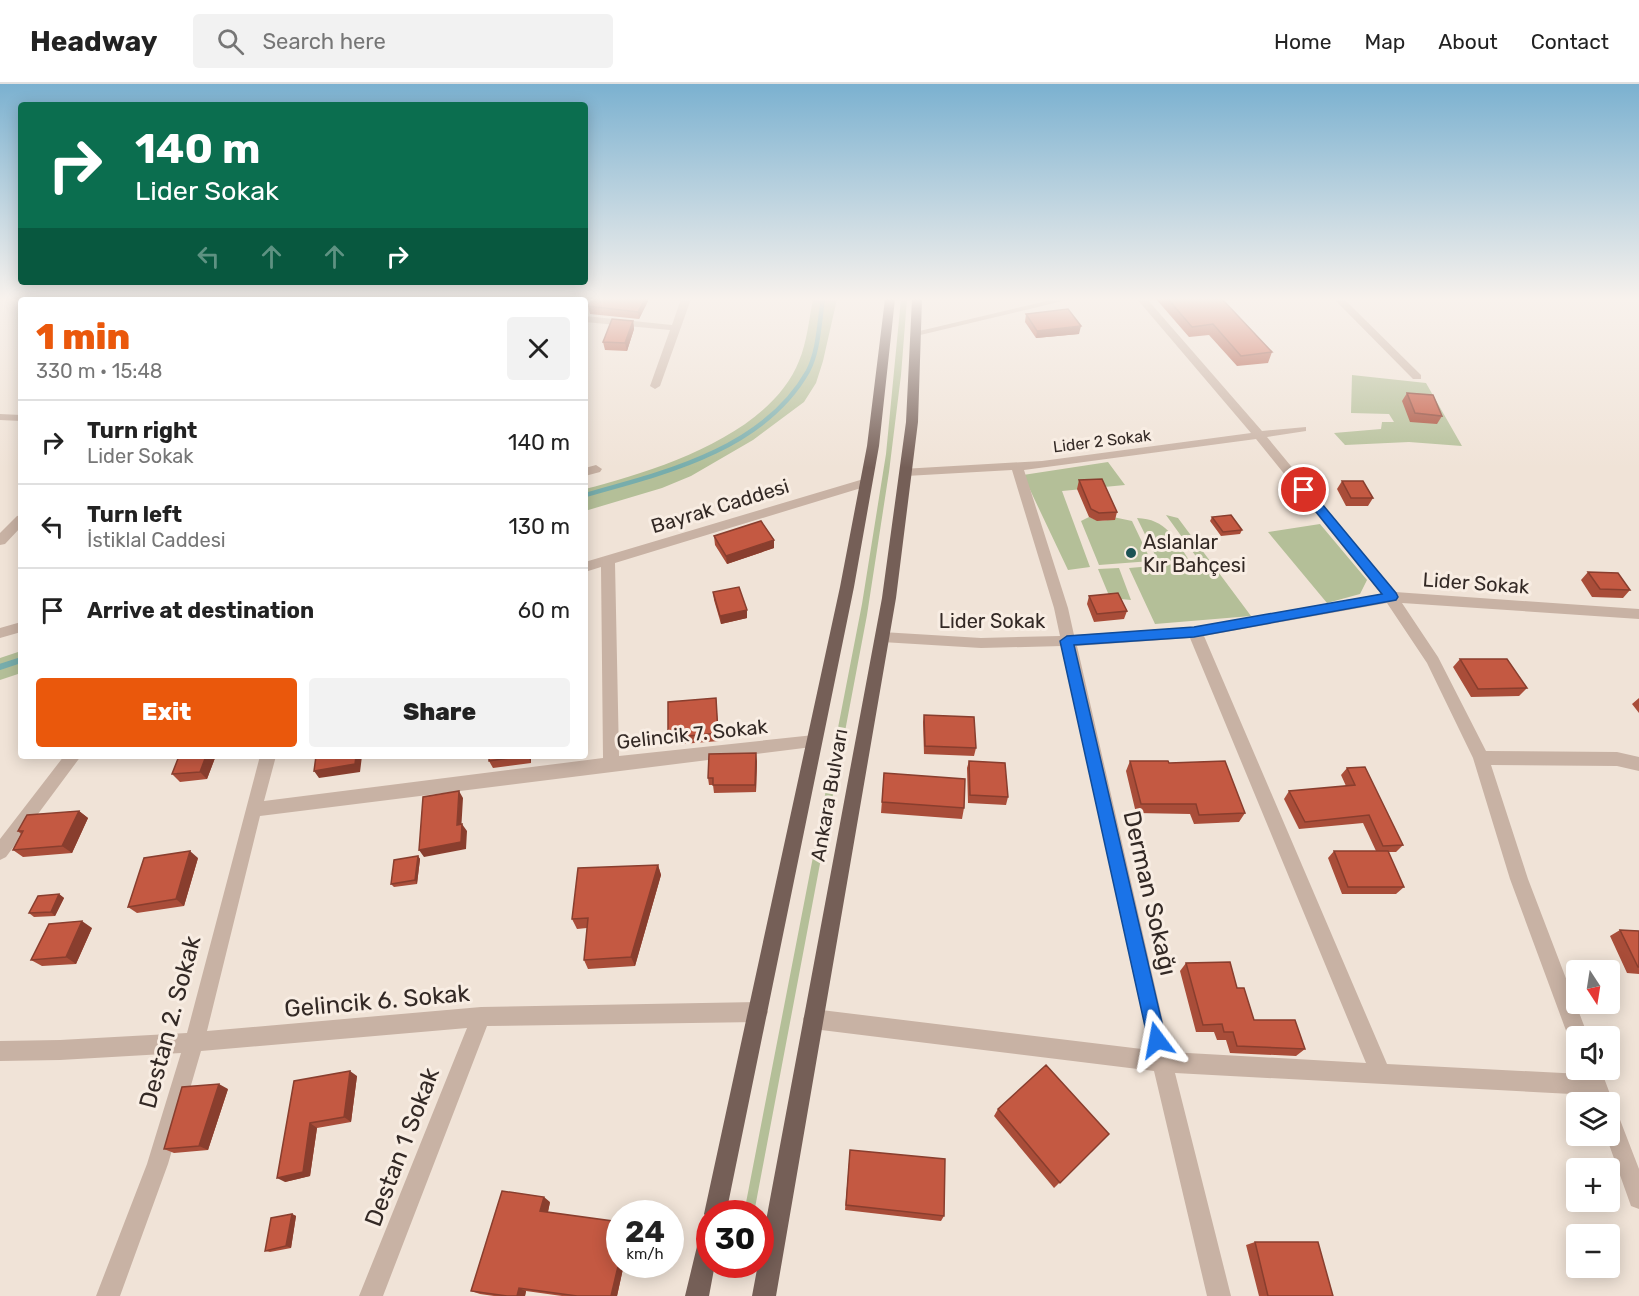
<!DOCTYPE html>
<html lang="en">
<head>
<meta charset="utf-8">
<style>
  body { margin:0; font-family:Rubik,sans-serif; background:#f2f2f2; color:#222; height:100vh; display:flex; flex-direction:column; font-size:22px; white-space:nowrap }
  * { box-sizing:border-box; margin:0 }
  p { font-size:20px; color:#767676 }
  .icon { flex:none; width:33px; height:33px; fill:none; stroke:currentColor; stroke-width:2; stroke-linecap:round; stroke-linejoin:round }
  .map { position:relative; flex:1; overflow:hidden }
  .drawer { position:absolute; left:18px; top:213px; width:570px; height:462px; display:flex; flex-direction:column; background:#fff; border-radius:6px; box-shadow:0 3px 15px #0003 }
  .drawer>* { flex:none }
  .guide { position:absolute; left:18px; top:18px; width:570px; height:183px; border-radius:6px; box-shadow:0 3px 15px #0003; background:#0b6e4f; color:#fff; overflow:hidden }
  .needle { width:39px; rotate:168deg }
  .fabs { position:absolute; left:1566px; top:876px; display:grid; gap:12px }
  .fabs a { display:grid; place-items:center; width:54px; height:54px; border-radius:6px; background:#fff; box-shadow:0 3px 15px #0003; font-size:30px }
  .speed { position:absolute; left:606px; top:1116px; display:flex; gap:12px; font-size:30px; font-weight:700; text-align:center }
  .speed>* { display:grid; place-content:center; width:78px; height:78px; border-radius:50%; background:#fff; box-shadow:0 3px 15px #0003; line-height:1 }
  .speed small { font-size:15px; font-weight:400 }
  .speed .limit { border:9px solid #d22; background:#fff; color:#111 }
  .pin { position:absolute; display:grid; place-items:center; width:51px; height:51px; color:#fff; margin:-26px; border:3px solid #fff; border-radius:50%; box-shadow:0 2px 6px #0007 }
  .me { position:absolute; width:66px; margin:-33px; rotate:347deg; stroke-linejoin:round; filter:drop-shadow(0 0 4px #0008) }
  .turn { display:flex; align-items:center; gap:21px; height:126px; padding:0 18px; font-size:27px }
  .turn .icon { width:78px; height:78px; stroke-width:2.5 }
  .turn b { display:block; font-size:42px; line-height:51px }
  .lanes { display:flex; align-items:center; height:57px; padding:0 18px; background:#0003; justify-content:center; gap:30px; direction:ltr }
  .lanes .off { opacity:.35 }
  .round { display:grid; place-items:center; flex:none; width:63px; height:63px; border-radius:6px; background:#f2f2f2 }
  .overview { display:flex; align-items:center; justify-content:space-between; height:102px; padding:0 18px }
  h1 { font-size:36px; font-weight:800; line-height:45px; color:#ea580c }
  .action { display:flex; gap:12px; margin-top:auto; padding:12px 18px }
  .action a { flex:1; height:69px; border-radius:6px; background:#ea580c; color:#fff; font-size:24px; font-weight:800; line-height:69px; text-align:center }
  .action a+a { background:#f2f2f2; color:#222 }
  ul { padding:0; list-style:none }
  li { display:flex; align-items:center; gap:18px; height:84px; padding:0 18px; border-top:2px solid #e0e0e0 }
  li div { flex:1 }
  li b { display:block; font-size:22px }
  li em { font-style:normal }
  header { display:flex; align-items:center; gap:36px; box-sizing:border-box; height:84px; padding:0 30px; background:#fff; border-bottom:2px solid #e0e0e0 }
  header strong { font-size:28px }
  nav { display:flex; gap:33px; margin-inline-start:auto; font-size:21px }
  .search { width:420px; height:54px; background:#f2f2f2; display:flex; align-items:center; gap:15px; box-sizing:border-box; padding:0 21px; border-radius:6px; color:#767676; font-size:22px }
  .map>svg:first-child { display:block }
</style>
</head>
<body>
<header>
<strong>Headway</strong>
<div class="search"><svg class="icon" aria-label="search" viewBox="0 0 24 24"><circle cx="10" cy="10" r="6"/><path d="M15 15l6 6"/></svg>Search here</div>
<nav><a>Home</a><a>Map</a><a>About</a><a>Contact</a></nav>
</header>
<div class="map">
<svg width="1639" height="1212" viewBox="0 0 1639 1212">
  <rect width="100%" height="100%" fill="#f0e3d7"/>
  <path fill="#b4bf98" d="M813,215H837L823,277L816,299L804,318L753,356L691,392L662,404L585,427V405C655,387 770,351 799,277C807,258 809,235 813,215Z
    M901,215H907L901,291L889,388L867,531L754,1129H744L862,520L886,370Z
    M1352,291L1426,299L1462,362L1409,358L1345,361L1334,349L1381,345L1382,338H1394L1389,330L1351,329Z
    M1108,378L1125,401L1062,407L1090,483L1068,486L1023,391Z
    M1166,431L1178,434L1251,532L1155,540L1129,484L1200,478Z
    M1089,433C1097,437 1105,439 1113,433L1132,437L1151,477L1099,481L1081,437Z
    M1137,434C1166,435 1175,454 1189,476L1158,477Z
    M1320,440L1367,496L1360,510L1327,519L1268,448Z
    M1119,484L1131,516L1110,514L1098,485Z
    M21,567V589L0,596V574Z"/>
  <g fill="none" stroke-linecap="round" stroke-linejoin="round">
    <path stroke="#77adac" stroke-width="4.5" d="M585,411C665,389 764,365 808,287C819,266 819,238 823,215"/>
    <path stroke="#77adac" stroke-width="6" d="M0,583L21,576"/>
    <path fill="#c8b2a4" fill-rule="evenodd" d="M377,215H399L400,216H378Z
      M681,215H691L660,302L655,305L650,302L670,246L585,238V232L672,241Z
      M1055,215H1071L916,252L911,249Z
      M1137,215H1147L1262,347L1306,343V347L1267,353L1395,508L1639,525V535L1402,519L1438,573L1486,667L1617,668L1639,673V687L1617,682L1491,681L1528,795L1588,952H1576V961L1571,959L1568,952L1510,795L1473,674L1427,579L1387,519L1204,552L1387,980L1582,990L1581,986H1601L1613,1018L1610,1025L1617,1028L1639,1085V1125L1631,1122L1606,1052H1610V1018H1593L1590,1011L1175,989L1231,1212H1207L1154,987L813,945L806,942L803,935L806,928L813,925L1150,966L1062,562L981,564L882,558L875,553L882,548L981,554L1060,552L1054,524L1012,386L906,392L900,388L902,385L1042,377L1251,349ZM1256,355L1381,510L1195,543L1074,551L1068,524L1024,386ZM1190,554L1366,979L1170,968L1077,562Z
      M1334,215H1344L1421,291V295H1413Z
      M0,330L21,331V337L0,336Z
      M596,381L602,385L600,388L585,392V384Z
      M867,394L871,395V401L615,479L619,672L814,651L820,652L822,657L820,662L260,732L207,947L481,923L758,918L765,921L768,928L765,935L758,938L487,942L383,1212H359L467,944L201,967L168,1080L120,1212H96L147,1080L181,969L60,976L0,977V957L60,956L187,949L260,672H276L264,717L603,674L601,483L585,488V478Z
      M21,431V443L5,460L0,461V449L17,432Z
      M21,538V548L0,554V544Z
      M64,672H81L6,773L0,776V755Z"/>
    <path fill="#755f57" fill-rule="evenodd" d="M885,215H895L879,362L854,503L726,1130H710V1139L704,1130L840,503L867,362Z
      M912,215H922L918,338L896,514L776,1212H752L758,1180H760V1169L882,514L906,338Z
      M710,1143V1180H715L709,1212H685L699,1154L702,1146Z"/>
  </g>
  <path fill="#a94d39" d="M1156,215H1222L1272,268L1268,279L1237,282L1209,251L1189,253Z
    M648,217L639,235L590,230L588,222Z
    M1026,230L1079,250L1036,254L1025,238Z
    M633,237L634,245L627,267L605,266L603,258Z
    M1407,309L1442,332L1437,340L1410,338L1402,317Z
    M1079,396L1117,428L1115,436L1097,437L1089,433L1077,405Z
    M1342,397L1373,414L1368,422H1346L1337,405Z
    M1212,433L1242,446L1240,450L1221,452L1210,437Z
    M714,452L774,464L727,480L715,461Z
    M1588,488L1630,506L1623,514L1592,513L1581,496Z
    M713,508L747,534L721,540L714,516Z
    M1089,512L1127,527L1124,535L1094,538L1087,520Z
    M1460,575L1527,604L1519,612L1471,613L1453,583Z
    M716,614L719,657L670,661L668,654Z
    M1639,614V629L1632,620Z
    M924,631L976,664L974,672L924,670L923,638Z
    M489,672H531V679L493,684L489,677Z
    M215,674L207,695L180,698L172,690Z
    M757,677L756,708L714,709L713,701H709L708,694Z
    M969,677L1008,713L1006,721L968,719L967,684Z
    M1130,677L1169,679L1245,729L1239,738L1194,740L1190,730L1136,729L1126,687Z
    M1347,684L1403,761L1396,768H1388L1404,803L1396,810H1342L1328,774L1334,767H1376L1363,739L1299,745L1284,715L1289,707L1346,702L1341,691Z
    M884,689L964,724L962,735L881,729Z
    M79,727L88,734L72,769L23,773L13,766L21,750L18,747Z
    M418,772L420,775L417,800L394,803L391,800Z
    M198,774L184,822L137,829L128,823Z
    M658,781L661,791L635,882L588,885L584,876L587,844L577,845L572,835Z
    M59,810L64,814L55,832L34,833L29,829Z
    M92,844L76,880L42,882L31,876Z
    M1620,846L1639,847V890L1627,889L1610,852Z
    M1186,879L1237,904L1254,936L1305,965L1296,972L1230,969L1226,956H1217L1214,948H1196L1180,887Z
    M357,992L351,1038L317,1044L310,1092L285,1098L294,997Z
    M228,1005L208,1066L174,1069L164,1065Z
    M998,1025L1109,1050L1054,1104L994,1032Z
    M850,1066L944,1132L941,1137L845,1126Z
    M550,1118L548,1128L624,1180L617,1212H562L526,1207L525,1212H494L480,1210L471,1207Z
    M292,1130L296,1132L291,1164L270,1168L265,1167Z
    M1255,1158L1333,1212H1259L1246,1161Z"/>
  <path fill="#893e2e" d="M645,215H648V217L639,235L638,228Z
    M633,237L634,245L627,267L625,259Z
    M1081,242L1079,250L1036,254L1037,247Z
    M774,456V464L727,480L726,472Z
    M747,526V534L721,540L720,532Z
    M756,669L757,677L756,708L755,701Z
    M206,672H213L215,674L207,695L200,688Z
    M356,672H362L360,688L319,694L314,687Z
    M528,672H531V679Z
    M459,707L463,714L461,748L457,741Z
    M79,727L88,734L72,769L62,762Z
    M462,740L467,747L466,765L424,773L419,766Z
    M190,767L198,774L184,822L176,815Z
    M418,772L420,775L417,800L415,796Z
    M658,781L661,791L635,882L631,873Z
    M59,810L64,814L55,832L51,828Z
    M82,837L92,844L76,880L66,873Z
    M350,987L357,992L351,1038L344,1033Z
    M219,1000L228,1005L208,1066L199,1062Z
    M310,1039L317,1044L310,1092L285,1098L277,1094Z
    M544,1113L550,1118L547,1132L540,1127Z
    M292,1130L296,1132L291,1164L286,1162Z
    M620,1174V1180H624L617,1212H611Z
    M519,1204L526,1207L525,1212H517Z"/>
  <path fill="#c45942" stroke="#893e2e" stroke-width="1.5" d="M284,215H299L300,216H282Z
    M473,215H495L494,216H472Z
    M593,215H645L638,228L588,222Z
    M1168,215H1222L1272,268L1241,272L1213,240L1192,243Z
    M1068,225L1081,242L1037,247L1026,230Z
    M612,235L633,237L625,259L603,258Z
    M1407,309L1433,311L1442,332L1415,329Z
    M1102,395L1117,428L1099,429L1091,425L1079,396Z
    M1342,397H1363L1373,414H1351Z
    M1231,431L1242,446L1223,448L1212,433Z
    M761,437L774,456L726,472L714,452Z
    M1588,488L1618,489L1630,506L1600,505Z
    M739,503L747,526L720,532L713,508Z
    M1118,509L1127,527L1097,530L1089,512Z
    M1460,575H1507L1527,604L1478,605Z
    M716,614L718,649L668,654V618Z
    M924,631L974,633L976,664L925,662Z
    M756,669L755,701H713V694H708L709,670Z
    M179,672H206L200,688L172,690Z
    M316,672H356L355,680L314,687Z
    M489,672H524L489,677Z
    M969,677L1005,679L1008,713L970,711Z
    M1130,677H1168L1169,679L1225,677L1245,729L1199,731L1196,720H1141Z
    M1365,683L1403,761L1383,762L1369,731L1305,738L1289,707L1355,701L1347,684Z
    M884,689L965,695L964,724L882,718Z
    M459,707L457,741L462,740L461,758L419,766L423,713Z
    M79,727L62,762L13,766L23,747H18L27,731Z
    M190,767L176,815L128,823L144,774Z
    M1334,767H1388L1404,803H1348Z
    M418,772L415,796L391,800L394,776Z
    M658,781L631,873L584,876L588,834L572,835L578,784Z
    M59,810L51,828L29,829L38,812Z
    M82,837L66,873L31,876L49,840Z
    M1620,846L1639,847V883H1638Z
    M1230,878L1237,904H1244L1254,936H1295L1305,965L1237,962L1233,948H1224L1222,940L1203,941L1186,879Z
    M1046,981L1109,1050L1060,1099L998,1025Z
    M350,987L344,1033L310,1039L303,1088L277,1094L294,997Z
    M219,1000L199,1062L164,1065L182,1003Z
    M850,1066L945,1075L944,1132L846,1121Z
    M502,1107L544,1113L540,1127L620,1138V1174L611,1212H577L519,1204L517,1212H507L471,1207Z
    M292,1130L286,1162L265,1167L271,1134Z
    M1255,1158H1318L1333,1212H1268Z"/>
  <linearGradient id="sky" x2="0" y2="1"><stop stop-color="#7bb1d0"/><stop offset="0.56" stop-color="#f8f2ed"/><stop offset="1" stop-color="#f8f2ed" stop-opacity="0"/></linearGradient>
  <rect width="1639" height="384" fill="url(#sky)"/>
  <path fill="#1a73e8" stroke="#114b97" stroke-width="1.5" d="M1304,402L1308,403L1396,509L1398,513L1396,516L1194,553L1074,561L1166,956L1164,962L1157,965L1151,962L1148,956L1060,557L1067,552L1194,543L1382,510L1300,408L1298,406Z"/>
  <circle fill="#1c5354" stroke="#f8ede3" stroke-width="2" cx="1131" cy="469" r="6"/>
  <g text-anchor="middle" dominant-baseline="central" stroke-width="6" stroke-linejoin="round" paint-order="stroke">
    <g font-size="16" fill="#332925" stroke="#f8ede3">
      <text transform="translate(1102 357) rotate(-7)">Lider 2 Sokak</text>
    </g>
    <g font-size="20" fill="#332925" stroke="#f8ede3">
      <text transform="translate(720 422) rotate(-17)">Bayrak Caddesi</text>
      <text transform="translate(1476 499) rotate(4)">Lider Sokak</text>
      <text x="992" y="537">Lider Sokak</text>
      <text transform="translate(692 650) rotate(-6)">Gelincik 7. Sokak</text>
      <text transform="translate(829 711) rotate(-80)">Ankara Bulvarı</text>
    </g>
    <g font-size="20" fill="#332925" stroke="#f8ede3" text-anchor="start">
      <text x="1143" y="458">Aslanlar<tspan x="1143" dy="23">Kır Bahçesi</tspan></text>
    </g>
    <g font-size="24" fill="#332925" stroke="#f8ede3">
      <text transform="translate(1150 809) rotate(77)">Derman Sokağı</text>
      <text transform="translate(377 917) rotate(-5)">Gelincik 6. Sokak</text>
      <text transform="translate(170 938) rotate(-75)">Destan 2. Sokak</text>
      <text transform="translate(402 1063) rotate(-69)">Destan 1 Sokak</text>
    </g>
  </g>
</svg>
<div class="fabs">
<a><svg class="needle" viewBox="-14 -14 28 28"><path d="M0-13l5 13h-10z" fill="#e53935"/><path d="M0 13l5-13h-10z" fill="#767676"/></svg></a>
<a><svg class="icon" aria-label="sound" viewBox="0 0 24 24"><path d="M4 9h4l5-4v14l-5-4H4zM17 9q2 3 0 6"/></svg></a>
<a><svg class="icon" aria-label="layers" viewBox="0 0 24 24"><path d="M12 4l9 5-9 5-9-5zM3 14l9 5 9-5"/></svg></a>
<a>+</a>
<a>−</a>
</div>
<div class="speed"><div>24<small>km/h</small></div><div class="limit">30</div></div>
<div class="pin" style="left:1304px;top:406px;background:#d93025"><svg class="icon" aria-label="arrive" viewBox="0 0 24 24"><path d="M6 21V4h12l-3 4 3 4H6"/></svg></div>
<svg class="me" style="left:1157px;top:956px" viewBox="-20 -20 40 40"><path d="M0-17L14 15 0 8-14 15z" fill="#1a73e8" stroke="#fff" stroke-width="4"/></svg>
<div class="guide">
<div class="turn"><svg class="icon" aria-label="right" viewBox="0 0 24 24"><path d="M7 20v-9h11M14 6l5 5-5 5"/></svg><div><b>140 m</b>Lider Sokak</div></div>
<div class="lanes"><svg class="icon off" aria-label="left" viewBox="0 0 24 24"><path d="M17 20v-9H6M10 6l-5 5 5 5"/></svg><svg class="icon off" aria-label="ahead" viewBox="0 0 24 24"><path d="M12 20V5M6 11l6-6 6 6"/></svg><svg class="icon off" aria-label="ahead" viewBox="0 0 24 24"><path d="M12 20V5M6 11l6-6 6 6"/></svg><svg class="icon" aria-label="right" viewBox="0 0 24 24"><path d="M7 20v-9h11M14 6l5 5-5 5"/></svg></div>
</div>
<section class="drawer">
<div class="overview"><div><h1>1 min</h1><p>330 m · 15:48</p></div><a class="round"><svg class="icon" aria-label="close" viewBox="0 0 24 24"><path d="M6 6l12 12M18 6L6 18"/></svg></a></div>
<ul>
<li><svg class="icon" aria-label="right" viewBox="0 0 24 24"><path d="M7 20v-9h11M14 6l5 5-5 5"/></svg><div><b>Turn right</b><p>Lider Sokak</p></div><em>140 m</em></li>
<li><svg class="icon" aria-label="left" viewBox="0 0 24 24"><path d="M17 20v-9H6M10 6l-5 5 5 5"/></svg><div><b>Turn left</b><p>İstiklal Caddesi</p></div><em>130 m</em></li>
<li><svg class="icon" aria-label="arrive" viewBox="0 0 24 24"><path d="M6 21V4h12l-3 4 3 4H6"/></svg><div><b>Arrive at destination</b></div><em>60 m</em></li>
</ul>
<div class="action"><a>Exit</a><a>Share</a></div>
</section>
</div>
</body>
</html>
